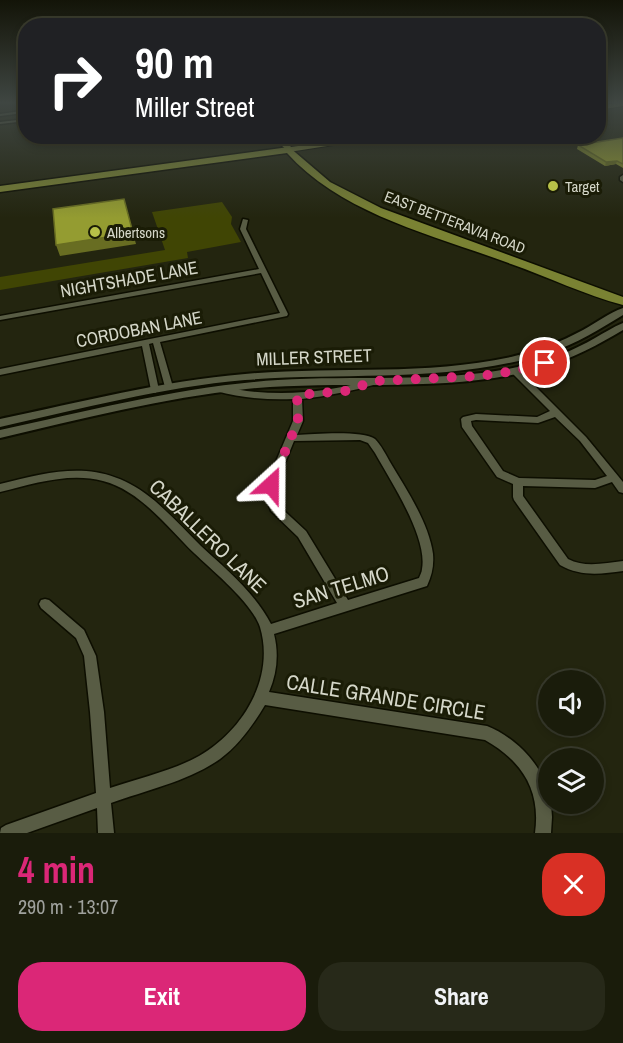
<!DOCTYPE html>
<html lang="en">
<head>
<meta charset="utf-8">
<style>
  body { margin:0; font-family:"Archivo Narrow",sans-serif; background:#272919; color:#f1f3f6; height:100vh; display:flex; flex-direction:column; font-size:22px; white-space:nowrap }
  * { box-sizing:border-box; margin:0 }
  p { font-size:20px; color:#9fa19d }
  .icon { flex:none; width:33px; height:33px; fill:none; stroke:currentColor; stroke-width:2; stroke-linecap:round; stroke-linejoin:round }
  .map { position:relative; height:833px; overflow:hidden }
  .sheet { display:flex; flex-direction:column; background:#1a1c0b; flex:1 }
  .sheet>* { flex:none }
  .top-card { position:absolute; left:18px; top:18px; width:588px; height:126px; border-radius:24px; box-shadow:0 3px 9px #0003,0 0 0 2px #383a2c; background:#202124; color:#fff; overflow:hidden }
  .tools { position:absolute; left:538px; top:670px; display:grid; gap:12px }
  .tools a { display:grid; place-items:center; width:66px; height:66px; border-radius:50%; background:#1a1c0b; box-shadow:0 3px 9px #0003,0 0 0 2px #383a2c; font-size:30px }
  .pin { position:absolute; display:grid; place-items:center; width:51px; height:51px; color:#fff; margin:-26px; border:3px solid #fff; border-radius:50%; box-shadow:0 2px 6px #0007 }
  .me { position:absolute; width:66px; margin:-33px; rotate:24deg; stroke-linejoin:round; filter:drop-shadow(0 0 4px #0008) }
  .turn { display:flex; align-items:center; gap:21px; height:126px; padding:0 18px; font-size:27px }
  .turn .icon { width:78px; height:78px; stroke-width:2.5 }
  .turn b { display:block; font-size:42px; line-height:51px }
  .round { display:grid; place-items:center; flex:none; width:63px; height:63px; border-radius:24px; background:#272919 }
  .head { display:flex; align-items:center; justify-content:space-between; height:102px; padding:0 18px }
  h1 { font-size:36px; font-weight:800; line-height:45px; color:#db2777 }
  .primary-button { display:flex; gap:12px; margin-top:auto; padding:12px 18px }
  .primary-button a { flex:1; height:69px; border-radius:24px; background:#db2777; color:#fff; font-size:24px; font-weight:800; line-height:69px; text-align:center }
  .primary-button a+a { background:#272919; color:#f1f3f6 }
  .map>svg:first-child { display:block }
</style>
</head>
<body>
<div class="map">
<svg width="623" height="833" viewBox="0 0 623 833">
  <rect width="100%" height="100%" fill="#23250f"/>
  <path fill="#404504" d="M222,202L232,217L231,224L241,242L187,252L188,258L0,290V277L165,250L152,212Z"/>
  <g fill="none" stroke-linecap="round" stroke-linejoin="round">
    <g stroke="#0d0e00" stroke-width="3">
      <path id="minor" d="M21,111L23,113L0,116V114Z
        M26,119V121L0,124V122Z
        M623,175V182L620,180V177Z
        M243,219L248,220L246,229L288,314L287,316L160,342L173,387L169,390L165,387L153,343L149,344L159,390L155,393L151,390L142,346L0,375V369L280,313L261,273L0,320V316L259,269L240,229Z
        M515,368L518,369L586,437L623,482V493L619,492L612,482L595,488L523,486V496L568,559C585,568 605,563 623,561V571C601,574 581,577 560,565L514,500L513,497V484L497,477L462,427L461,419L463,417L476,414L537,417L550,411L512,373L511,371L512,369ZM555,417L580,441L607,476L595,480L519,478L503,471L472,426L471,421L476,420L538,423Z
        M374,379L378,382L377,384C352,391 327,396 302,399L303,421L297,435C314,434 363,430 375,439C381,445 386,455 390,462C406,489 429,523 433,554C434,566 432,575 427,586L274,634C279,654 277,673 269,692L487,726C517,738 549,770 549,804H551L552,817L551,833H535C541,790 522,761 485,740L265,705C253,725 239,745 220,759C189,781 147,790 111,803L114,833H98L97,808L27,833H0L1,828L6,825L96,793L90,712L84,656L76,638L41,608L39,604L41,600L45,599L49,600L84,630L96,656L104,712L110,788C139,778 172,771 199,756C244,730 275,677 260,627C252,603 213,571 194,553C167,527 141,491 103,481C69,472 33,484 0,492V484C59,469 104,458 155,501C171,515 186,531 201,546C227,570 254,592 271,624L337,603L298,537L271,511L266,498V485L293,421V399C267,400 241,398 216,391L215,389L219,386C272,398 322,394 374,379ZM360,440L368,443L375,453C390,480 428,537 422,569C422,572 420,575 419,578L348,600L306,531L279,506L276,498V485L294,441Z"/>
    </g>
    <g stroke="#0d0e00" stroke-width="4">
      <path id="tertiary" d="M623,308V315C600,329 576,344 551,352C452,384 347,372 245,380C162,387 81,409 0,427V419C81,402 162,381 245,374C333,366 424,376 511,357C537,351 561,342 583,330C596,323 609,313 623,308Z
        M623,323V330C598,345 573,358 545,367C448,395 345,379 246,389C163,398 81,419 0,438V430C92,410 184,386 278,380C361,375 446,384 527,365C551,360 574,350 595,338C604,333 613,327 623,323Z"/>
    </g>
    <g stroke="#0d0e00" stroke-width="3">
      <path id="secondary" d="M277,136H284L287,146H283Z
        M287,136H294L299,144L298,145H294Z"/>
    </g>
    <g stroke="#0d0e00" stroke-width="2">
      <path id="primary" d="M623,102V106L598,110V106Z
        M369,136H391L289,152L281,145L288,143L291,147Z"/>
    </g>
    <g stroke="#0d0e00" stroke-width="3">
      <path id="trunk" d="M289,147L330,182L381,208L623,297V305C585,295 548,277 511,264C434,235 343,215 287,153L0,192V186Z"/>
    </g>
    <use href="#minor" fill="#585c44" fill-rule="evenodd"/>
    <use href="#tertiary" fill="#585c44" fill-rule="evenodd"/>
    <use href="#secondary" fill="#656a3e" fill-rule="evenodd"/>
    <use href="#primary" fill="#727837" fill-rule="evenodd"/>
    <use href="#trunk" fill="#7a8233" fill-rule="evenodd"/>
  </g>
  <path fill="#7f862a" d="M623,138V168L616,164L605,166L577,149L578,145Z"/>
  <path fill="#686d22" d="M617,161L616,164L605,166L606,162Z
    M133,233L136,244L60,256L56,245Z"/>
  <path fill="#949c31" stroke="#686d22" stroke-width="1.5" d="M623,138V164L617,161L606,162L578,145Z
    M124,199L133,233L56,245L53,209Z"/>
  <linearGradient id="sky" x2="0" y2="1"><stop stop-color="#131408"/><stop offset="0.47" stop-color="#3f4642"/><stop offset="1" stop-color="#3f4642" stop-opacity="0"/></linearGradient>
  <rect width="623" height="218" fill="url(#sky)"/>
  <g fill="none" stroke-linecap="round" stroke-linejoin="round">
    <path stroke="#db2777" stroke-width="10" stroke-dasharray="0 18" d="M271,485L298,421L297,395L345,391L376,381L480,376L515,371L545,363"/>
  </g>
  <g fill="#b7c148" stroke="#1a1c06" stroke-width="2">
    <circle cx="553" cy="186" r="6"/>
    <circle cx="95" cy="232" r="6"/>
  </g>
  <g text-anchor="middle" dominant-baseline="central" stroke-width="6" stroke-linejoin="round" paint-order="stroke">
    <g font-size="15" fill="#d5d7c9" stroke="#1a1c06" text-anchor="start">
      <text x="565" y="186">Target</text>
      <text x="107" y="232">Albertsons</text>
    </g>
    <g font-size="15" fill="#d5d7c9" stroke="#1a1c06">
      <text transform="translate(455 222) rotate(21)">EAST BETTERAVIA ROAD</text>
    </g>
    <g font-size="18" fill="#d5d7c9" stroke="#1a1c06">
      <text transform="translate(129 279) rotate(-10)">NIGHTSHADE LANE</text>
      <text transform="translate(139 329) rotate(-11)">CORDOBAN LANE</text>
      <text transform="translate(314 357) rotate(-2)">MILLER STREET</text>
    </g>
    <g font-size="21" fill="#d5d7c9" stroke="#1a1c06">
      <text transform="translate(208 536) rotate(44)">CABALLERO LANE</text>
      <text transform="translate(341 587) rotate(-17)">SAN TELMO</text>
      <text transform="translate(386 697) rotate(9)">CALLE GRANDE CIRCLE</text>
    </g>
  </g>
</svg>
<div class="tools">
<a><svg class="icon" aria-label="sound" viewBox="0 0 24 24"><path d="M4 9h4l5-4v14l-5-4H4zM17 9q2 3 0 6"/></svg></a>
<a><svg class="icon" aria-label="layers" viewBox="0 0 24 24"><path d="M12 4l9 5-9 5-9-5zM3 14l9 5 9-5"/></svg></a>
</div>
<div class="pin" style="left:545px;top:363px;background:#d93025"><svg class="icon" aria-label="arrive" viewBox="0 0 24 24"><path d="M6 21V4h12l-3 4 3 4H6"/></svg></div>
<svg class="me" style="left:271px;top:485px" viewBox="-20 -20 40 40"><path d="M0-17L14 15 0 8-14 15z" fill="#db2777" stroke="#fff" stroke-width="4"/></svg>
<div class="top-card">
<div class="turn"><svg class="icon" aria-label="right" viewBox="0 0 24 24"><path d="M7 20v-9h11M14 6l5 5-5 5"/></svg><div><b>90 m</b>Miller Street</div></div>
</div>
</div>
<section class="sheet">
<div class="head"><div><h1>4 min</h1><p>290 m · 13:07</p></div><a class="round" style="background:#d93025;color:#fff"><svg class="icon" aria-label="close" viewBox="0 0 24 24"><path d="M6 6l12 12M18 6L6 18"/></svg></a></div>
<div class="primary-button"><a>Exit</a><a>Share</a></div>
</section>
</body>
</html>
